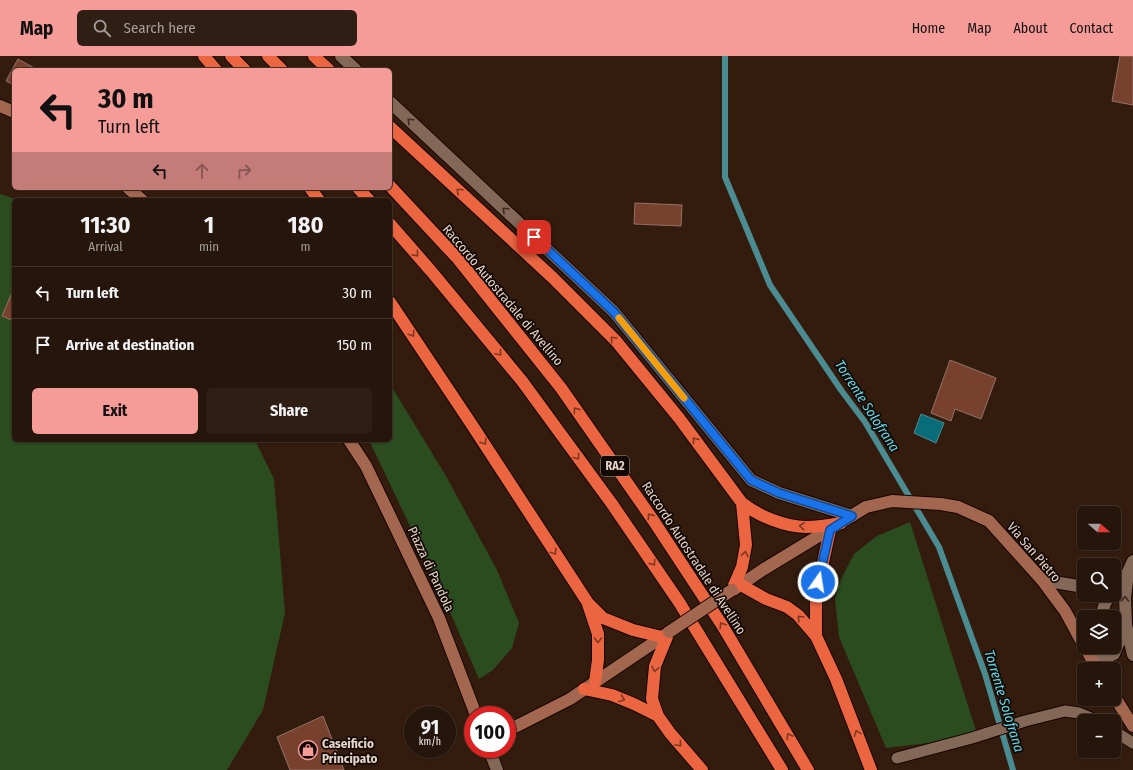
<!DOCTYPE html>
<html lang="en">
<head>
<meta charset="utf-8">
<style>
  body { margin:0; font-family:"Fira Sans Condensed",sans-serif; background:#2e1e13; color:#f1f3f6; height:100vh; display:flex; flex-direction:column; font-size:15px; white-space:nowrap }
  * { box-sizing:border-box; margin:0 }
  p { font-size:13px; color:#a49f9c }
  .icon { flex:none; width:22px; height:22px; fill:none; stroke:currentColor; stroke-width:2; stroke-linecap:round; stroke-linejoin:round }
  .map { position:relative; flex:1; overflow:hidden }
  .panel { position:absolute; left:12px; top:142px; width:380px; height:244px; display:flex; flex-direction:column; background:#26150a; border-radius:6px; box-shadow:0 1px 3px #0004,0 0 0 1px #42342b }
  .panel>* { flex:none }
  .top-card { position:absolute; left:12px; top:12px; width:380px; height:122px; border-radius:6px; box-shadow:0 1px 3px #0004,0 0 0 1px #42342b; background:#f59b98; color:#111; overflow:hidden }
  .needle { width:26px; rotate:110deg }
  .fabs { position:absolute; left:1077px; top:450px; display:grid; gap:8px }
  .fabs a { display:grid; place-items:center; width:44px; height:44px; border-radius:6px; background:#26150a; box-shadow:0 1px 3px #0004,0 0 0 1px #42342b; font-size:20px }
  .speed { position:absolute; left:404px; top:650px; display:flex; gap:8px; font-size:20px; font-weight:700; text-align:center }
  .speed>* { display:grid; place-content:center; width:52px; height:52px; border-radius:50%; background:#26150a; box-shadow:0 1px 3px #0004,0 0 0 1px #42342b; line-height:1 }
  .speed small { font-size:10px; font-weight:400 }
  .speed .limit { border:6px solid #d22; background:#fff; color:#111 }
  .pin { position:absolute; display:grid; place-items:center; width:34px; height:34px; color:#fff; margin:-17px; border-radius:8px; box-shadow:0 2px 6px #0006 }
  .me { position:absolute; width:44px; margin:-22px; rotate:13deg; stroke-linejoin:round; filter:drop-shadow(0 0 3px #0008) }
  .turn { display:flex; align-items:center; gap:14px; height:84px; padding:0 20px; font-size:18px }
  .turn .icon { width:52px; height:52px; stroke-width:2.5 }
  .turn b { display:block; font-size:28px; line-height:34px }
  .lanes { display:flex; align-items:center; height:38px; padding:0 20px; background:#0003; justify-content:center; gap:20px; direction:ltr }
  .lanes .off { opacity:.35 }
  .eta { display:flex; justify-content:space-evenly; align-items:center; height:68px; text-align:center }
  .eta b { font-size:24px; font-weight:700; line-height:28px }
  .cta { display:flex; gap:8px; margin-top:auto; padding:8px 20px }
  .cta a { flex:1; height:46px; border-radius:6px; background:#f59b98; color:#111; font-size:16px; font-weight:700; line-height:46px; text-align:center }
  .cta a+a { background:#2e1e13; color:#f1f3f6 }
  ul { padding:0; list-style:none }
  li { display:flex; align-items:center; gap:12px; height:52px; padding:0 20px; border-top:1px solid #42342b }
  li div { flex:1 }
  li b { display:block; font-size:15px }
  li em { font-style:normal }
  header { display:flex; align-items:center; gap:24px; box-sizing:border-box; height:56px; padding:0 20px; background:#f59b98; color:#111 }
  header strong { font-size:19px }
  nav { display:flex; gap:22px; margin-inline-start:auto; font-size:14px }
  .search { width:280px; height:36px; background:#2e1e13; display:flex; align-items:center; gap:10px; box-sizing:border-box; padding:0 14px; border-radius:6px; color:#a49f9c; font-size:15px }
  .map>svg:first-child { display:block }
</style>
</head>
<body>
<header>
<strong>Map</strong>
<div class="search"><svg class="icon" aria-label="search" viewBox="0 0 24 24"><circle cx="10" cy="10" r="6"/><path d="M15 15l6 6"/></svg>Search here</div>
<nav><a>Home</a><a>Map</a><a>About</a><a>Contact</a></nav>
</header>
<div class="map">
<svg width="1133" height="714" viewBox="0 0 1133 714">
  <rect width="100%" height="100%" fill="#331c0d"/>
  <path fill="#2a4c1f" d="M0,138L18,144H14V384H255L274,423L285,557L263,654L227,714H0Z
    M390,328L446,420L497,514L519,567L512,592L493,614L479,623L441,535L369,384H390Z
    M910,466L976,675L954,684L886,692L839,581L835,543L840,525L854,498L877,480Z"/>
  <path fill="#096c79" stroke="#4b8b92" d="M921,358L944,367L936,387L914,377Z"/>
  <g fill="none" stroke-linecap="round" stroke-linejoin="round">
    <path stroke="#4b8b92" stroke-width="6" d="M725,0V121L770,229L841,334L865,366L939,491L985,618L1013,714"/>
  </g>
  <path fill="#78412d" stroke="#927267" d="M1120,0H1133V49L1112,45Z
    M18,3L38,14H14V29L6,25Z
    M635,147L682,149L681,170L634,168Z
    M14,232V265L2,260Z
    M950,304L996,322L981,363L955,353L951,365L931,357Z
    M323,660L344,714H290L277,681Z"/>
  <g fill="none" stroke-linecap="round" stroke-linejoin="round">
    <g stroke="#190500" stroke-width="13">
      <path id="lane" d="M1114,675L1133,687
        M897,702L972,682L1025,665L1065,655L1079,657L1098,665"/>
    </g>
    <g stroke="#190500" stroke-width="14">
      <path id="street" d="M341,0L356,14
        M390,46L614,256L751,424L779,437L852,460
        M1128,516L1125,542L1126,569L1133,599
        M1042,524L1084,531
        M1114,535L1128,516L1133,505
        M1101,561L1105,547L1111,539
        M1094,591L1093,607L1114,598L1126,569
        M489,693L497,714"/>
    </g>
    <g stroke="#190500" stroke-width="14">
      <path id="secondary" d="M0,50L14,56
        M128,132L142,144
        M349,384L366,410L439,562L476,659
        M733,534L764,513L866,451L892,445L941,448L958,451L989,465L1042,524L1065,555L1084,590
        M1085,591L1097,613
        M1114,640L1133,670
        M507,675L570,643L668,577"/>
    </g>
    <g stroke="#190500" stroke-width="14">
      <path id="highway" d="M204,0L216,14
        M231,0L245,14
        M268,0L282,14
        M314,0L329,14
        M390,71L553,222L616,285L679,362L742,447L746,489L742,511L732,534
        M390,130L458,203L561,332L653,464L722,569L808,714
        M310,132L319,144
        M358,132L369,144
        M390,168L431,215L522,325L612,448L679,546L782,714
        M390,246L472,369L588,547L603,562L633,574L662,581
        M742,447C758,460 786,471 806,471C818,471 830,469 841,467
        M741,529L766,543L787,551L798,559L816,580L836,623L871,714
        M588,548L598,578V604L595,626
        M669,576L655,610L652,643L658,660L670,677L702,714
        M816,580V539L830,474
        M584,633L612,639L634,648L658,660"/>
    </g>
    <use href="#lane" stroke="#846857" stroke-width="11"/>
    <use href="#street" stroke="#846857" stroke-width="12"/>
    <use href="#secondary" stroke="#a36750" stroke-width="12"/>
    <use href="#highway" stroke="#ec6541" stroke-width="12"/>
    <g stroke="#190500" stroke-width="14" stroke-linecap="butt">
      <path id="secondary-bridge" d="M669,576L732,534"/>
    </g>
    <use href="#secondary-bridge" stroke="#a36750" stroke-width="12"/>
  </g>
  <defs><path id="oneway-chevron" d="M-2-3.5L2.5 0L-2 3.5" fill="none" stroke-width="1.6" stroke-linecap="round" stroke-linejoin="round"/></defs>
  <g stroke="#3b2a21">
    <use href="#oneway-chevron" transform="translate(410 65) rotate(-137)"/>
    <use href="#oneway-chevron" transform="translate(505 154) rotate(-137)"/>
    <use href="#oneway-chevron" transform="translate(1125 543) rotate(-89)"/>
  </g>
  <g stroke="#803722">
    <use href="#oneway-chevron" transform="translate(459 135) rotate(-137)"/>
    <use href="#oneway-chevron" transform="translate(416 198) rotate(49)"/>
    <use href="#oneway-chevron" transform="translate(412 278) rotate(56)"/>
    <use href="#oneway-chevron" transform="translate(613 283) rotate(-134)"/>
    <use href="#oneway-chevron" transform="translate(499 297) rotate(50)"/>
    <use href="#oneway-chevron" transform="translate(576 354) rotate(-125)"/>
    <use href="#oneway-chevron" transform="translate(695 384) rotate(-127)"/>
    <use href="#oneway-chevron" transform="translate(484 386) rotate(57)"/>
    <use href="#oneway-chevron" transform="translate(577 401) rotate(54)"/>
    <use href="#oneway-chevron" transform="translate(650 460) rotate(-125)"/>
    <use href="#oneway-chevron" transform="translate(802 470) rotate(-174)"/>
    <use href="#oneway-chevron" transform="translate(554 496) rotate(57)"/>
    <use href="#oneway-chevron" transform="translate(745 498) rotate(-80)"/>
    <use href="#oneway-chevron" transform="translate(653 507) rotate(55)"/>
    <use href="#oneway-chevron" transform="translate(800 562) rotate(-134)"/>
    <use href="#oneway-chevron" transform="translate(722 569) rotate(-122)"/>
    <use href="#oneway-chevron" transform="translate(598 584) rotate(90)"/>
    <use href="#oneway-chevron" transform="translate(655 613) rotate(102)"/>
    <use href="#oneway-chevron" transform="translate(622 643) rotate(21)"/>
    <use href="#oneway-chevron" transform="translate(857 677) rotate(-111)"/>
    <use href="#oneway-chevron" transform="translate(789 680) rotate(-121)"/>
    <use href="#oneway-chevron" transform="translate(679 688) rotate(49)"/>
  </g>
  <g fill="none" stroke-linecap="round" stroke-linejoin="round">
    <g stroke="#114b97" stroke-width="10">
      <path id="route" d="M534,181L614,256L751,424L779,437L852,460L830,474L818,526"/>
    </g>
    <use href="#route" stroke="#1a73e8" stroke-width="7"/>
    <path stroke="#f59e0b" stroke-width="7" d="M619,262L684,342"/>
  </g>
  <defs>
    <g id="shop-ring" transform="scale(1)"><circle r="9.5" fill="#130904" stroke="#f59b98" stroke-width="1.5"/><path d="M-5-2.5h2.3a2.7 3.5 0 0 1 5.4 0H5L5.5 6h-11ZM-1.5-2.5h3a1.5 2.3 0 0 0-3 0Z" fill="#f59b98"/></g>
  </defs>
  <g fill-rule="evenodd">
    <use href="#shop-ring" x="308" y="694"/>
  </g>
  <g text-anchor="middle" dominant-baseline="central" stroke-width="3.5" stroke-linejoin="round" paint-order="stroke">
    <rect fill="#130904" stroke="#a5978f" stroke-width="1" x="601" y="400" width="28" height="20" rx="3"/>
    <g font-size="12" font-weight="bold" fill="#e4d4cb">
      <text x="615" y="410">RA2</text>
    </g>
    <g font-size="13" fill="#e4d4cb" stroke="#130904">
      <text transform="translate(503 239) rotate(50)">Raccordo Autostradale di Avellino</text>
      <text transform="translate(1034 496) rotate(49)">Via San Pietro</text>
      <text transform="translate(694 502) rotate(57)">Raccordo Autostradale di Avellino</text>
      <text transform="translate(431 513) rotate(65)">Piazza di Pandola</text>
    </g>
    <g font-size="13" font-weight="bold" fill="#e4d4cb" stroke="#130904" text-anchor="start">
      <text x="322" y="687">Caseificio<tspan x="322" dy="15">Principato</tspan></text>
    </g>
    <g font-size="14" font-style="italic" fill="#5fdaee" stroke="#130904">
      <text transform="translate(867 350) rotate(57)">Torrente Solofrana</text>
      <text transform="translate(1004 645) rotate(73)">Torrente Solofrana</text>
    </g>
  </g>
</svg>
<div class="fabs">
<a><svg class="needle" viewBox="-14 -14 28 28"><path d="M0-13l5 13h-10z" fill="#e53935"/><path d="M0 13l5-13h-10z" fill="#a49f9c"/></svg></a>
<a><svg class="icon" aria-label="search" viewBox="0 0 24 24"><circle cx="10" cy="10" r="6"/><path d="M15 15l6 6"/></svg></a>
<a><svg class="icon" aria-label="layers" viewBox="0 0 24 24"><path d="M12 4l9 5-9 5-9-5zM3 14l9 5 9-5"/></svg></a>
<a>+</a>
<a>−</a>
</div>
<div class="speed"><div>91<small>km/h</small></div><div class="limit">100</div></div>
<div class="pin" style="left:534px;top:181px;background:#d93025"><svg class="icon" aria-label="arrive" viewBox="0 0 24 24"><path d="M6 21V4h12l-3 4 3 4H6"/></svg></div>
<svg class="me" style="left:818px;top:526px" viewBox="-20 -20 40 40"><circle r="17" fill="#1a73e8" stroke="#fff" stroke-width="3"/><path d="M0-11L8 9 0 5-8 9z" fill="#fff"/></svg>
<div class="top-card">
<div class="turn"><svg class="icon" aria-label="left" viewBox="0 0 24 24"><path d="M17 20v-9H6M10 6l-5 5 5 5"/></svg><div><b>30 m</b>Turn left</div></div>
<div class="lanes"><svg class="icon" aria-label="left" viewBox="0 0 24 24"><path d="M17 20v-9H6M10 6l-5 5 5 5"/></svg><svg class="icon off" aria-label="ahead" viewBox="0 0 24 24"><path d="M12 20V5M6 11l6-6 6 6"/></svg><svg class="icon off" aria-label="right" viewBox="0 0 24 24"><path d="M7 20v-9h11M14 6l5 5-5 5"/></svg></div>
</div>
<section class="panel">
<div class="eta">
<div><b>11:30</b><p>Arrival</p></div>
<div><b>1</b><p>min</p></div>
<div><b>180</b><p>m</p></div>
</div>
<ul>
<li><svg class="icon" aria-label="left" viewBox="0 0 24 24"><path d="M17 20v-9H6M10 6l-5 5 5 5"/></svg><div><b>Turn left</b></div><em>30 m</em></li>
<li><svg class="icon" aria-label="arrive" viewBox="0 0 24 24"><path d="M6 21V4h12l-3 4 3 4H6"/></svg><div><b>Arrive at destination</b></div><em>150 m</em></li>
</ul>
<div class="cta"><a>Exit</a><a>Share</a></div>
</section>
</div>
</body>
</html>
